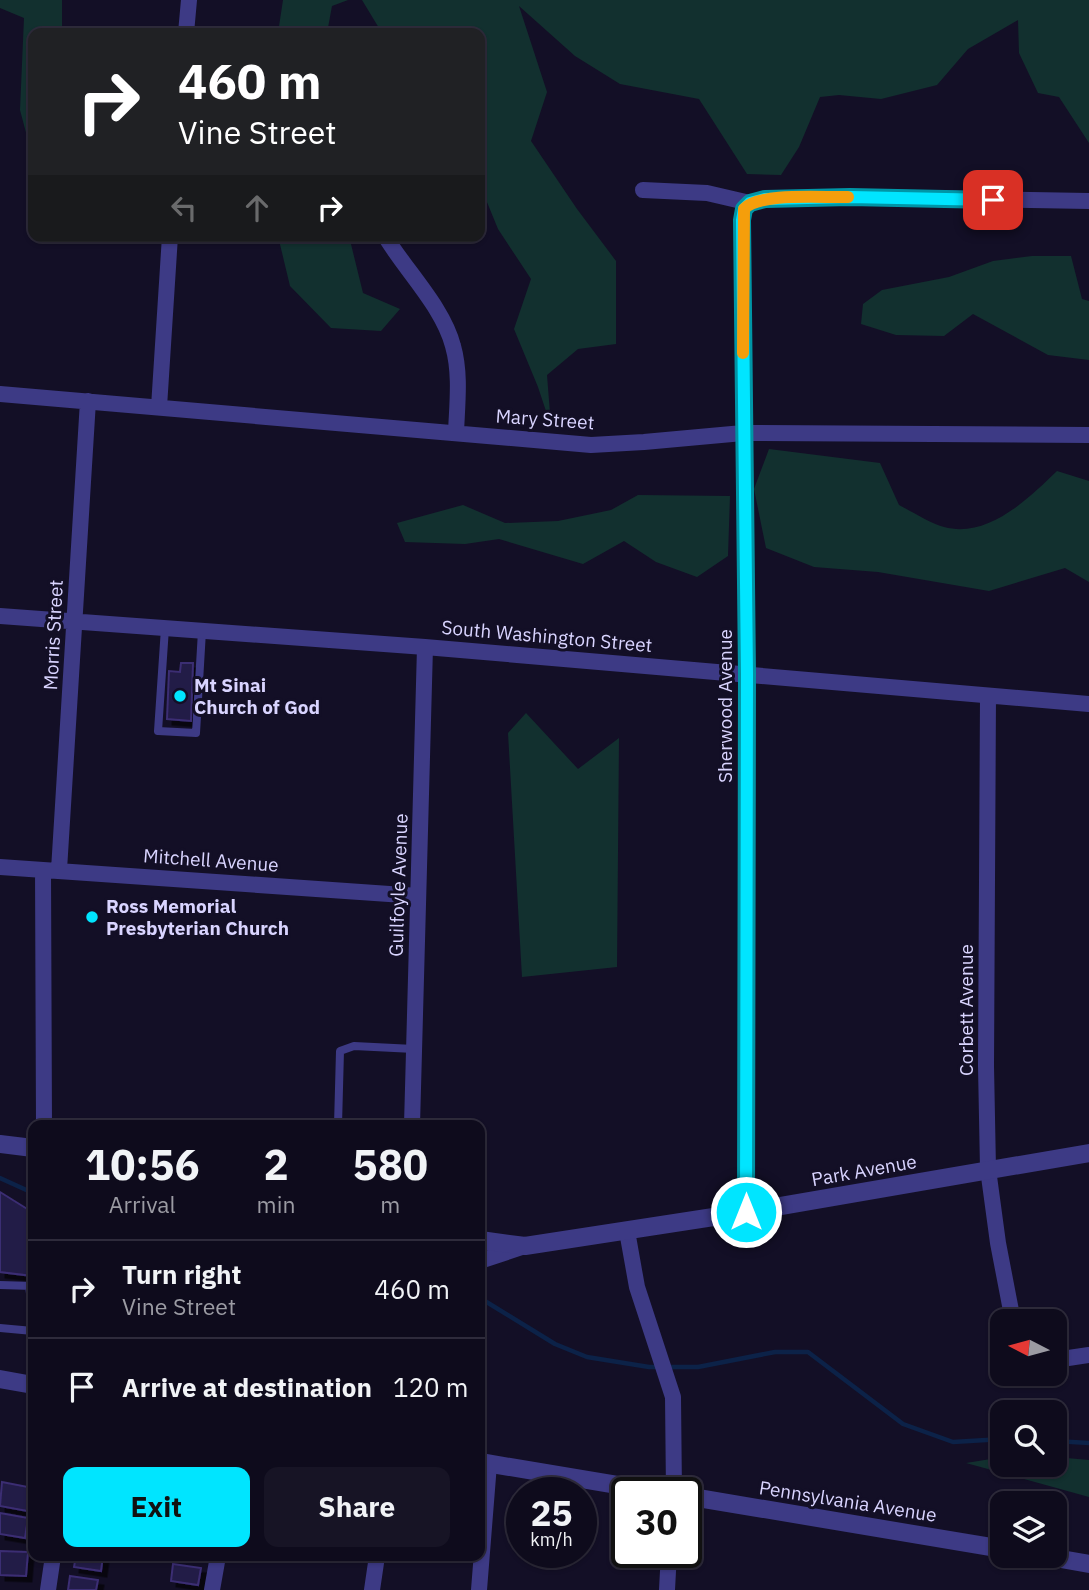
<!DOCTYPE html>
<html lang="en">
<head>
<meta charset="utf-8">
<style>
  body { margin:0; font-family:"IBM Plex Sans",sans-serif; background:#171425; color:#f1f3f6; height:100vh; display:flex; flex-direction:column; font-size:26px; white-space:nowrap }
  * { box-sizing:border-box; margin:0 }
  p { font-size:23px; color:#9b9ba3 }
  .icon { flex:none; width:38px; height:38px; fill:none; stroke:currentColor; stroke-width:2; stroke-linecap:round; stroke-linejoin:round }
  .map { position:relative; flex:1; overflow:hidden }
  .drawer { position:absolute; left:28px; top:1120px; width:457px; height:441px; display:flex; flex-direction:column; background:#0e0b1c; border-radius:14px; box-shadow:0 2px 5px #0004,0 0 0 2px #2e2b3b }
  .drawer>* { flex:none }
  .guide { position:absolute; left:28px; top:28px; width:457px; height:214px; border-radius:14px; box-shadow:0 2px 5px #0004,0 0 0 2px #2e2b3b; background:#202124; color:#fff; overflow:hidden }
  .needle { width:46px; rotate:276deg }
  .buttons { position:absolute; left:990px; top:1309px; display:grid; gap:14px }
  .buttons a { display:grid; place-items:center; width:77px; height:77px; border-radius:14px; background:#0e0b1c; box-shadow:0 2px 5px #0004,0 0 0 2px #2e2b3b; font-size:35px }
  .speed { position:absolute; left:506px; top:1477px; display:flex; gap:14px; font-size:35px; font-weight:700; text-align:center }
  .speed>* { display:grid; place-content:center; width:91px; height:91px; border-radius:50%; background:#0e0b1c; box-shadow:0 2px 5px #0004,0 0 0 2px #2e2b3b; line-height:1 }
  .speed small { font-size:18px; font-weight:400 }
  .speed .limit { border:4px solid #111; border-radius:10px; background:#fff; color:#111 }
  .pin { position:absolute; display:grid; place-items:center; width:60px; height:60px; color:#fff; margin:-30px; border-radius:14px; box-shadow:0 4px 10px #0006 }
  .me { position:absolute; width:77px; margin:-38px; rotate:0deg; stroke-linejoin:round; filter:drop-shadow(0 0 5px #0008) }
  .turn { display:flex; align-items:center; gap:24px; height:147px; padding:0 35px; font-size:32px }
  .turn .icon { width:91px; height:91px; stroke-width:2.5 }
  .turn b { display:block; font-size:49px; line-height:60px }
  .lanes { display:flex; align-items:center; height:66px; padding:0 35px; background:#0003; justify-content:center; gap:35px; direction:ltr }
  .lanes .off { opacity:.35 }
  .eta { display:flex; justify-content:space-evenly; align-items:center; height:119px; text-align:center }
  .eta b { font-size:42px; font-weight:800; line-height:49px }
  .primary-button { display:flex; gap:14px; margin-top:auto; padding:14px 35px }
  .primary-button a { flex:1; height:80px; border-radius:14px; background:#00e5ff; color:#111; font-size:28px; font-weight:800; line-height:80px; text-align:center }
  .primary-button a+a { background:#171425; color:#f1f3f6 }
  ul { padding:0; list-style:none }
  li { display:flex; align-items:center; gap:21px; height:98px; padding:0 35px; border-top:2px solid #2e2b3b }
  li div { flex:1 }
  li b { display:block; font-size:26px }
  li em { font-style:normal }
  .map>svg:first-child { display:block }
</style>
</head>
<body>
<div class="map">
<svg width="1089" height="1590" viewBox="0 0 1089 1590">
  <defs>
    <filter id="shadow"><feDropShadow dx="5.5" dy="5.5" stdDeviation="0" flood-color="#0009"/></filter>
  </defs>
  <rect width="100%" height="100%" fill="#130f26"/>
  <path fill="#12302f" d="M0,0H62V33H33V159L20,110L24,18L0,8Z
    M283,0H348L332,6L327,33H278Z
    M362,0H1089V143L1059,97L1038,93L1019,53L1018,20L968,49L937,85L881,99L839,95L820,97L799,147L781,175L747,174L699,99L620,84L575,56L519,6L547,92L531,141L577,209L616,261V344L578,349L547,375L551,426L538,387L514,329L531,279L498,229L480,185V33H382Z
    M278,236H349L363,293L400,309L381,331L331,328L290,286Z
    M1032,256H1071L1082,299L1089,301V360L1048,355L973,314L944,336L896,335L861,324L863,304L882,290L949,277L993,261Z
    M769,449L880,463L899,505C913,512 929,523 944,527C988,539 1029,498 1057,471L1089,481V582L1065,568L989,591L878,572L814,567L766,548L754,489Z
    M638,495L730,496L728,556L697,577L656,562L624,541L583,564L499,539L465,544L405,542L397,523L463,505L505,523L558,521L611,510Z
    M526,713L578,769L619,738L617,967L522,977L508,733Z
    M1003,1457V1465H1055V1457L1089,1460V1497L966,1463Z"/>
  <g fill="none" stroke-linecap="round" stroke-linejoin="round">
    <path stroke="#0c2248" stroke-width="4.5" d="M0,1178L33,1193
      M480,1298L555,1344L587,1357L649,1367H698L775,1352H808L903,1424L953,1442L1003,1439
      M1055,1441L1089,1443"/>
  </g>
  <path fill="#241b47" stroke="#3b2d73" stroke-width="2" filter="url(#shadow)" d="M181,663H193L191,721L167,719L169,671L180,672Z
    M0,1192L32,1212L33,1276L0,1272Z
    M2,1482L33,1488V1512L0,1506Z
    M0,1513L28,1518L25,1538L0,1534Z
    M0,1551L28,1552L26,1576L0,1575Z
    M76,1556H103L101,1571L74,1567Z
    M173,1564L201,1568L198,1585L171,1581Z
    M70,1576L98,1580L96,1590H68Z"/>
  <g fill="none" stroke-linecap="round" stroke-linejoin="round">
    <path stroke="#3d3a85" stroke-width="8" d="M165,628L158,731L196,733L202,631
      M338,1125L340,1051L354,1046L414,1049
      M0,1285L33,1286
      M29,1286L33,1316
      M0,1328L33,1331"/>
    <path stroke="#3d3a85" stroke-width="16" d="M186,33L189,0
      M643,190L707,193L750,203L765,199L850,197L1089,201
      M385,236C406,271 443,307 453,346C461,374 457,405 456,433
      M0,394L591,445L644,442L743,433L1089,435
      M159,407L170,236
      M0,616L425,647L1089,704
      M988,696L986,1066L988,1169L998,1243L1013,1321
      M0,867L418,896
      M43,870L44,1125
      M59,870L88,401
      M412,1125L425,647
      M746,1212L747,674L742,220L744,209L750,203
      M627,1231L637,1287L673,1397L674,1493
      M480,1261L525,1246
      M1055,1360L1089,1355
      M48,1590L53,1556
      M212,1590L218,1556
      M372,1590L377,1556
      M479,1590L489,1464
      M667,1590L669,1552"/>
    <path stroke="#3d3a85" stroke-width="18" d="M0,1144L33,1148
      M480,1240L525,1246L746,1212L1089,1153
      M0,1379L33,1385
      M480,1462L665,1493
      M686,1496L1003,1549
      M1044,1556L1089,1564"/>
  </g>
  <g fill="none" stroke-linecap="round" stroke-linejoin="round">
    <g stroke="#0095a6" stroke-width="18">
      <path id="route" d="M746,1212L747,674L742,220L744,209L750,203L765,199L850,197L993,200"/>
    </g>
    <use href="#route" stroke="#00e5ff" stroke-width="12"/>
    <path stroke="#f59e0b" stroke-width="12" d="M743,353L744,209C759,192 824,198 848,197"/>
  </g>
  <g fill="#00e5ff" stroke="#130f26" stroke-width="2.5">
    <circle cx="180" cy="696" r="7"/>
    <circle cx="92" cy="917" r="7"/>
  </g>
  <g text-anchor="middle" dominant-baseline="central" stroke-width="6" stroke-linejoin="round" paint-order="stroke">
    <g font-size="19" fill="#d9d4ff" stroke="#130f26">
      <text transform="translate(545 419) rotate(4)">Mary Street</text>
      <text transform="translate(53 635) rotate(-87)">Morris Street</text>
      <text transform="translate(547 636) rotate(5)">South Washington Street</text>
      <text transform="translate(725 706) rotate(-90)">Sherwood Avenue</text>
      <text transform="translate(211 860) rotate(4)">Mitchell Avenue</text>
      <text transform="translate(398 885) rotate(-88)">Guilfoyle Avenue</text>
      <text transform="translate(966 1010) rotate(-90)">Corbett Avenue</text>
      <text transform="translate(864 1170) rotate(-10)">Park Avenue</text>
      <text transform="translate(848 1501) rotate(9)">Pennsylvania Avenue</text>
    </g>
    <g font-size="19" font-weight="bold" fill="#d9d4ff" stroke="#130f26" text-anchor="start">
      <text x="194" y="685">Mt Sinai<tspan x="194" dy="22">Church of God</tspan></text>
      <text x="106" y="906">Ross Memorial<tspan x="106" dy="22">Presbyterian Church</tspan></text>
    </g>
  </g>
</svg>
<div class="buttons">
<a><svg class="needle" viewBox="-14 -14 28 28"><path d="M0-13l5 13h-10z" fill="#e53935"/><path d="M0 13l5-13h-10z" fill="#9b9ba3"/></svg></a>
<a><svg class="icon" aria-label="search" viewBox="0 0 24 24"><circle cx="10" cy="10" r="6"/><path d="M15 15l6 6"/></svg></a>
<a><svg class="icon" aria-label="layers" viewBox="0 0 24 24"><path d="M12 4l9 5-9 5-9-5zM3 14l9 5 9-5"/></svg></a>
</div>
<div class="speed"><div>25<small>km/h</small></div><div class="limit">30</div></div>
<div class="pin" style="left:993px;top:200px;background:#d93025"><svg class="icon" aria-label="arrive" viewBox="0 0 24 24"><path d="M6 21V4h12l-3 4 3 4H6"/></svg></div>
<svg class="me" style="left:746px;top:1212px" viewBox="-20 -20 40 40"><circle r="17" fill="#00e5ff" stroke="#fff" stroke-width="3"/><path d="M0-11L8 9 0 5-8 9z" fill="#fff"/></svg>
<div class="guide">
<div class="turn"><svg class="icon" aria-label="right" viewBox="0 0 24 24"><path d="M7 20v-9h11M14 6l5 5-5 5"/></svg><div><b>460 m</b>Vine Street</div></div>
<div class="lanes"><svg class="icon off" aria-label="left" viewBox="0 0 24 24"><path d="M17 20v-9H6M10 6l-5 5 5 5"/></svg><svg class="icon off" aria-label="ahead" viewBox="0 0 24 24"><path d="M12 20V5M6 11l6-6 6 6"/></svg><svg class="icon" aria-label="right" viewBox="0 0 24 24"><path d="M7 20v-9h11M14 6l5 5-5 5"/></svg></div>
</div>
<section class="drawer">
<div class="eta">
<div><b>10:56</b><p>Arrival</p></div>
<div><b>2</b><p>min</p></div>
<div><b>580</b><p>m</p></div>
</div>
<ul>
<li><svg class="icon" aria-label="right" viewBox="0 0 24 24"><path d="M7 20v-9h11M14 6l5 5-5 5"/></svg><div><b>Turn right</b><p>Vine Street</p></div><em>460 m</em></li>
<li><svg class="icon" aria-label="arrive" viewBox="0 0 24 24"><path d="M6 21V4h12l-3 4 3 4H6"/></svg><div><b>Arrive at destination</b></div><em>120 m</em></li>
</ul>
<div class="primary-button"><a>Exit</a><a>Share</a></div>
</section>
</div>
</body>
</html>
